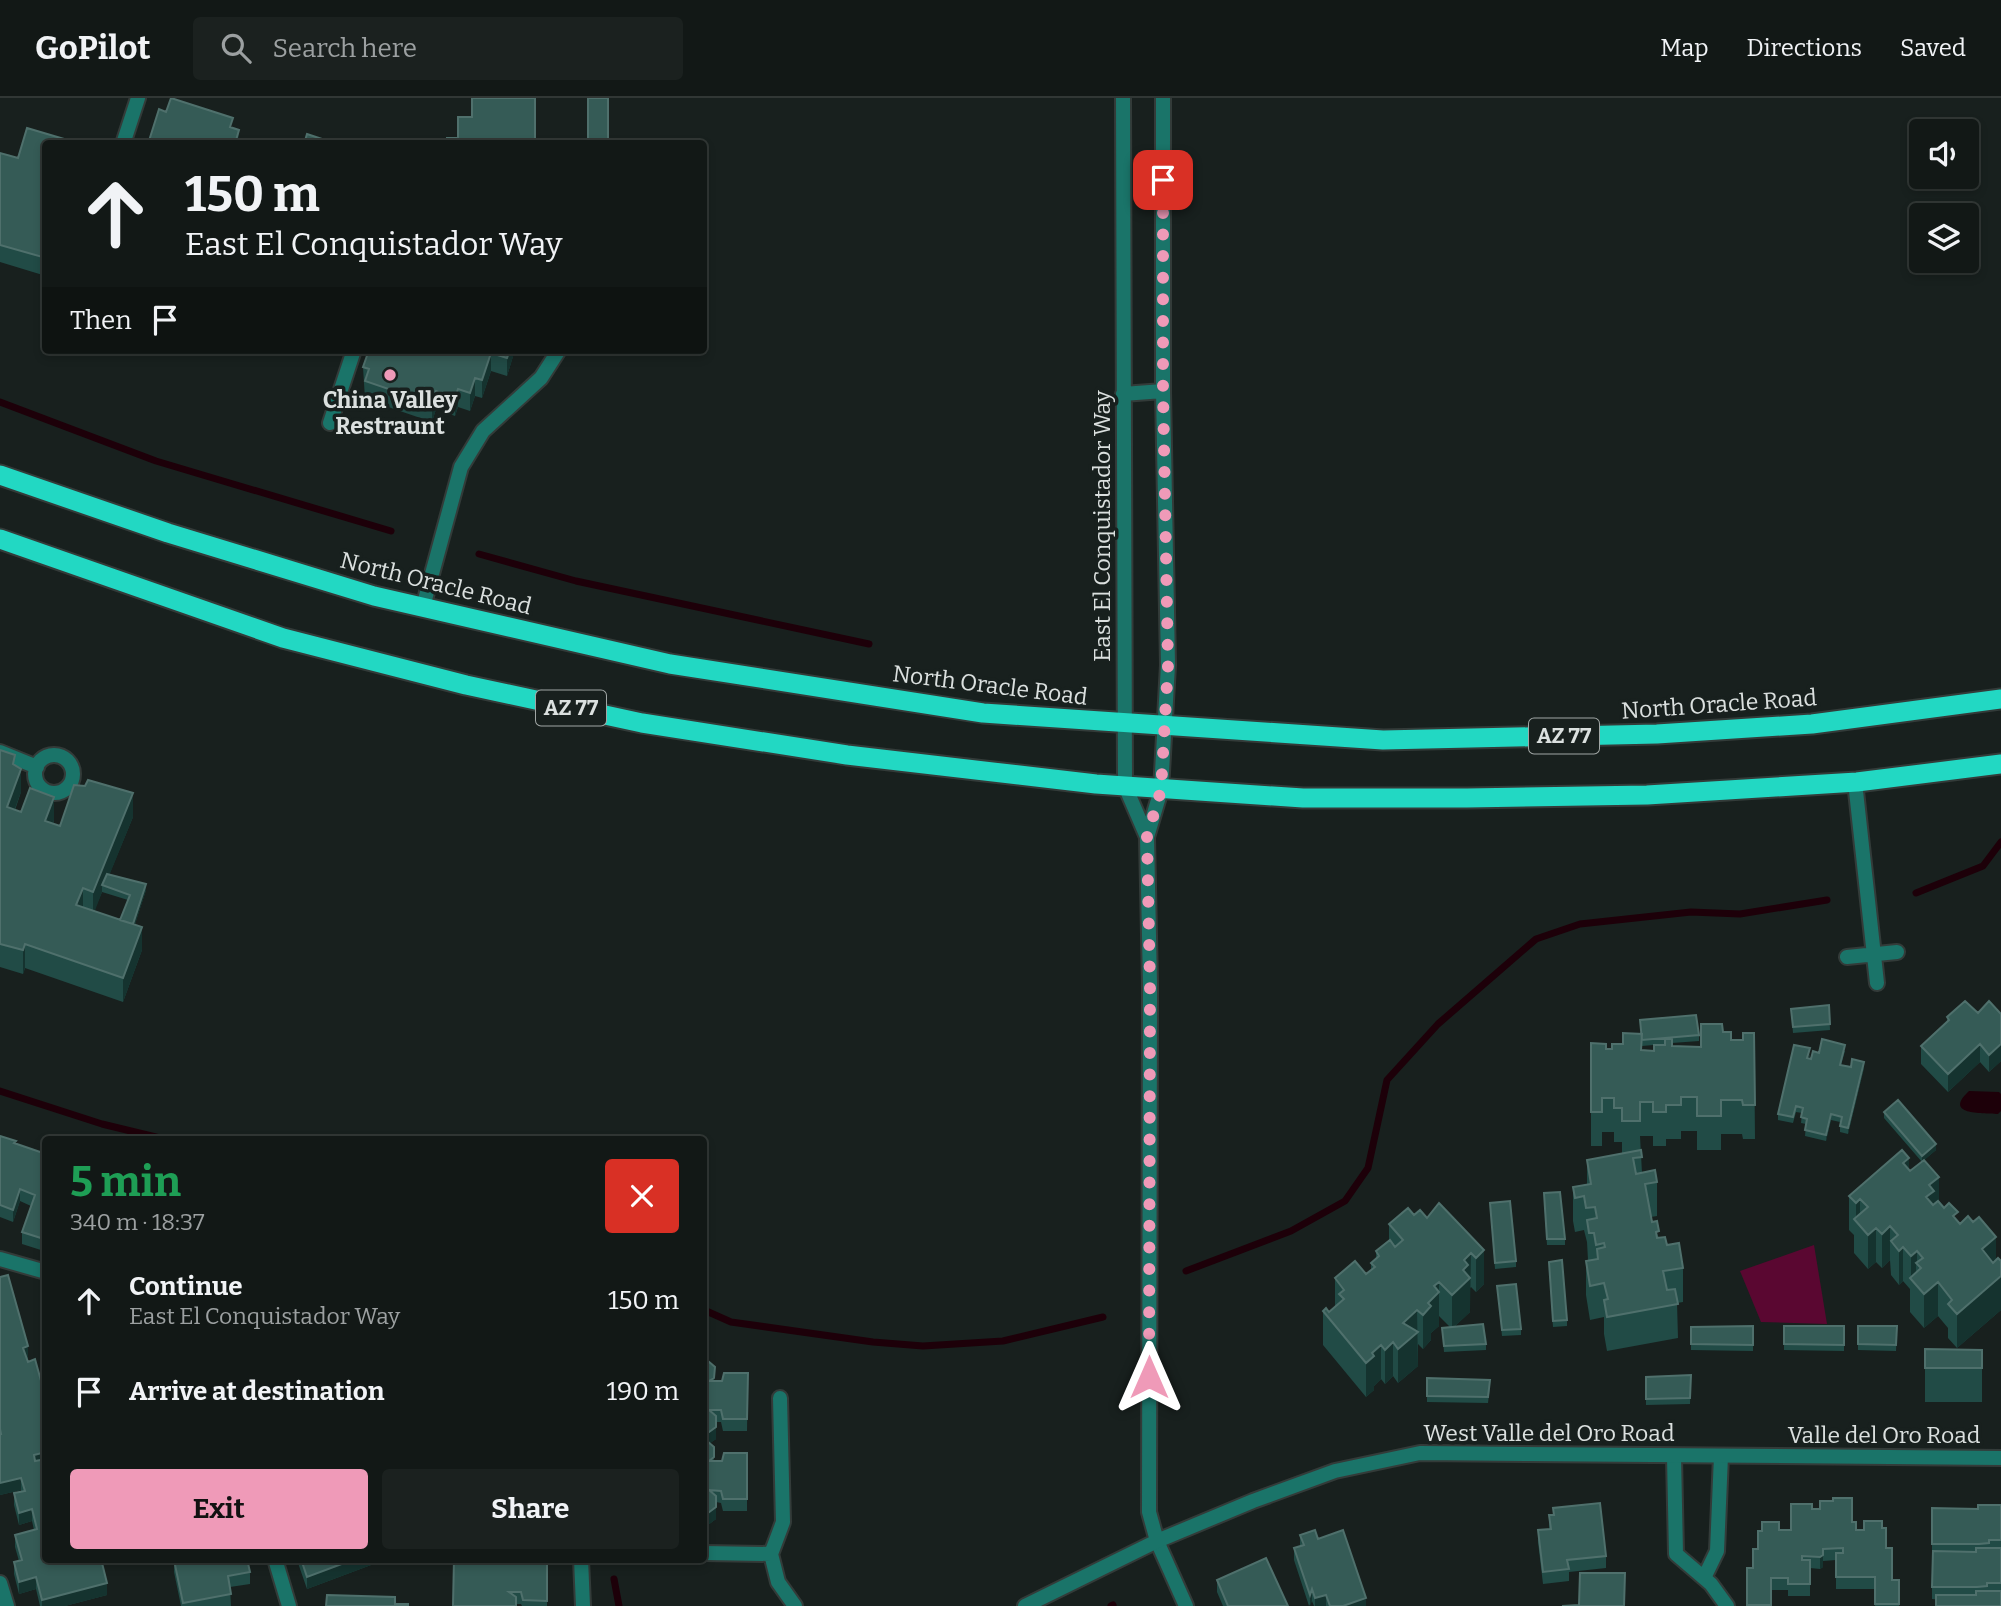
<!DOCTYPE html>
<html lang="en">
<head>
<meta charset="utf-8">
<style>
  body { margin:0; font-family:Bitter,serif; background:#1b211f; color:#f1f3f6; height:100vh; display:flex; flex-direction:column; font-size:26px; white-space:nowrap }
  * { box-sizing:border-box; margin:0 }
  p { font-size:23px; color:#9ca0a1 }
  .icon { flex:none; width:38px; height:38px; fill:none; stroke:currentColor; stroke-width:2; stroke-linecap:round; stroke-linejoin:round }
  .map { position:relative; flex:1; overflow:hidden }
  .details { position:absolute; left:42px; top:1038px; width:665px; height:427px; display:flex; flex-direction:column; background:#121816; border-radius:7px; box-shadow:0 4px 10px #0003,0 0 0 2px #313735 }
  .details>* { flex:none }
  .top-card { position:absolute; left:42px; top:42px; width:665px; height:214px; border-radius:7px; box-shadow:0 4px 10px #0003,0 0 0 2px #313735; background:#121816; color:#f1f3f6; overflow:hidden }
  .fabs { position:absolute; left:1909px; top:21px; display:grid; gap:14px }
  .fabs a { display:grid; place-items:center; width:70px; height:70px; border-radius:7px; background:#121816; box-shadow:0 4px 10px #0003,0 0 0 2px #313735; font-size:35px }
  .pin { position:absolute; display:grid; place-items:center; width:60px; height:60px; color:#fff; margin:-30px; border-radius:14px; box-shadow:0 4px 10px #0006 }
  .me { position:absolute; width:77px; margin:-38px; rotate:0deg; stroke-linejoin:round; filter:drop-shadow(0 0 5px #0008) }
  .turn { display:flex; align-items:center; gap:24px; height:147px; padding:0 28px; font-size:32px }
  .turn .icon { width:91px; height:91px; stroke-width:2.5 }
  .turn b { display:block; font-size:49px; line-height:60px }
  .then { display:flex; align-items:center; height:66px; padding:0 28px; background:#0003; gap:14px; font-size:26px }
  .round { display:grid; place-items:center; flex:none; width:74px; height:74px; border-radius:7px; background:#1b211f }
  .summary { display:flex; align-items:center; justify-content:space-between; height:119px; padding:0 28px }
  h1 { font-size:42px; font-weight:700; line-height:52px; color:#1e9e55 }
  .action { display:flex; gap:14px; margin-top:auto; padding:14px 28px }
  .action a { flex:1; height:80px; border-radius:7px; background:#ef9ab8; color:#111; font-size:28px; font-weight:700; line-height:80px; text-align:center }
  .action a+a { background:#1b211f; color:#f1f3f6 }
  ul { padding:0; list-style:none }
  li { display:flex; align-items:center; gap:21px; height:91px; padding:0 28px }
  li div { flex:1 }
  li b { display:block; font-size:26px }
  li em { font-style:normal }
  header { display:flex; align-items:center; gap:42px; box-sizing:border-box; height:98px; padding:0 35px; background:#121816; border-bottom:2px solid #313735 }
  header strong { font-size:33px }
  nav { display:flex; gap:38px; margin-inline-start:auto; font-size:24px }
  .search { width:490px; height:63px; background:#1b211f; display:flex; align-items:center; gap:18px; box-sizing:border-box; padding:0 24px; border-radius:7px; color:#9ca0a1; font-size:26px }
  .map>svg:first-child { display:block }
</style>
</head>
<body>
<header>
<strong>GoPilot</strong>
<div class="search"><svg class="icon" aria-label="search" viewBox="0 0 24 24"><circle cx="10" cy="10" r="6"/><path d="M15 15l6 6"/></svg>Search here</div>
<nav><a>Map</a><a>Directions</a><a>Saved</a></nav>
</header>
<div class="map">
<svg width="2001" height="1508" viewBox="0 0 2001 1508">
  <rect width="100%" height="100%" fill="#18201e"/>
  <path fill="#5a0731" d="M1814,1147L1827,1226L1761,1224L1740,1173Z"/>
  <path fill="#1d0009" d="M1969,993L1999,994L2001,996V1013L1998,1016C1981,1015 1943,1017 1969,993Z"/>
  <g fill="none" stroke-linecap="round" stroke-linejoin="round">
    <path stroke="#1d0009" stroke-width="7" d="M0,304L156,363L391,433
      M479,456L576,483L869,546
      M1916,795L1983,768L2001,744
      M0,993L102,1026L164,1041
      M1186,1173L1291,1133L1345,1103L1368,1070L1387,982L1438,926L1536,841L1580,826L1691,814L1740,816L1827,802
      M704,1212L731,1224L873,1244L923,1248L1003,1243L1103,1219
      M614,1481L619,1508
      M1111,1508L1113,1507"/>
    <g stroke="#333b39" stroke-width="18">
      <path id="service" d="M123,46L138,0
        M330,325L354,252
        M423,509L461,369L483,333L541,280L559,252
        M0,654L37,669
        M35 676a19 19 0 1 1 38 0a19 19 0 1 1-38 0Z
        M1855,684L1877,885
        M1847,859L1897,854"/>
    </g>
    <g stroke="#333b39" stroke-width="18">
      <path id="minor" d="M0,1161L46,1174
        M780,1300L783,1424L771,1456L778,1484L795,1508
        M1674,1358L1676,1456L1711,1486L1727,1508
        M1157,1443L1186,1508
        M704,1455L771,1456
        M275,1461L289,1508
        M581,1461L583,1508
        M1704,1480L1717,1453L1721,1358
        M0,1485L7,1508"/>
    </g>
    <g stroke="#333b39" stroke-width="18">
      <path id="tertiary" d="M1123,0L1125,688L1147,739
        M1123,296L1163,293
        M1157,1443L1149,1414L1150,887L1147,739L1161,692L1168,567L1163,293V0
        M1025,1508L1157,1443L1253,1403L1335,1373L1420,1355L2001,1360"/>
    </g>
    <g stroke="#333b39" stroke-width="23">
      <path id="trunk" d="M0,377L168,435L374,498L670,566L983,615L1383,642L1657,636L1812,626L2001,601
        M0,441L283,540L466,587L642,625L847,657L1096,686L1303,700H1467L1647,697L1857,684L2001,666"/>
    </g>
    <use href="#service" stroke="#1a7469" stroke-width="14"/>
    <use href="#minor" stroke="#1a7469" stroke-width="14"/>
    <use href="#tertiary" stroke="#1a7469" stroke-width="14"/>
    <use href="#trunk" stroke="#22d8c3" stroke-width="19"/>
  </g>
  <path fill="#214b46" fill-rule="evenodd" d="M46,46V178L0,164V55L18,60Z
    M515,252L507,278L491,273L482,300L475,298L470,313L458,309L455,318L436,311L432,324L365,301L363,269Z
    M0,652L15,667L21,694L15,712L54,722L53,726L60,728L133,719L109,777L146,792L135,826L142,852L123,904L25,870L23,876L0,869ZM102,794L128,802L120,822L94,813Z
    M1829,907L1830,932L1793,935L1791,911Z
    M1978,915L2001,916V963L1989,974L1980,964L1948,994L1921,966V948L1947,924V919Z
    M1723,934L1731,942H1743L1754,935L1755,1041H1743L1742,1036H1721V1052H1697V1033H1681V1041H1666V1048H1653V1038H1640L1642,1075L1657,1084V1118L1651,1119L1652,1124L1659,1140L1667,1147L1683,1170V1204L1677,1205L1678,1240L1607,1253L1604,1236V1219L1590,1222L1586,1197V1163L1588,1162L1587,1144L1584,1132L1575,1134L1573,1123V1089L1587,1086V1062L1622,1056V1044H1614V1034H1602V1048H1591V945L1606,951H1612L1623,946V935L1699,937V943L1672,945V948L1701,949ZM1665,946V947L1654,953L1642,952V948Z
    M1845,953L1841,967L1864,970L1848,1036L1840,1034V1024L1831,1022L1826,1043L1805,1038L1806,1026L1801,1025L1802,1015L1796,1014L1793,1025L1778,1022V1016L1810,956L1809,961H1811L1819,955Z
    M1884,1014L1936,1052L1924,1062L1939,1103L1996,1162L2001,1163V1212L1957,1250L1948,1240V1230L1938,1218L1924,1230L1910,1214V1191L1903,1183L1899,1187L1891,1177L1890,1162L1882,1170L1876,1164L1868,1171L1854,1155V1137L1849,1132V1098L1909,1072L1910,1073L1922,1064L1884,1020Z
    M0,1038L16,1046L46,1056V1149H44V1153L22,1146V1134L31,1108L20,1103L13,1124L0,1119Z
    M1544,1101L1565,1141V1147H1547Z
    M1490,1105L1516,1163V1169L1495,1171Z
    M1414,1117L1427,1120L1484,1152V1186L1476,1194L1471,1189L1470,1190V1214L1454,1229L1486,1246V1252L1444,1254L1442,1230L1450,1229L1439,1218V1228L1431,1235V1242L1423,1251L1418,1246V1268L1398,1285L1393,1278L1385,1286L1381,1281L1374,1288V1292L1366,1299L1323,1247V1213L1329,1214L1335,1209V1180L1366,1176L1371,1172V1165L1376,1161V1153L1389,1142V1126Z
    M1549,1170L1567,1222V1228L1553,1229Z
    M0,1179L28,1260L27,1261L46,1461L107,1497L65,1508H40L36,1491L19,1496L14,1476V1464L19,1463L15,1449V1437L34,1432L32,1423L19,1427L14,1407V1395L21,1393V1392L0,1397Z
    M1497,1188L1521,1231V1237L1502,1238Z
    M1753,1228V1253L1691,1252V1229Z
    M1784,1228H1844V1253L1784,1252Z
    M1858,1228H1897L1896,1253L1858,1252Z
    M1982,1252V1304H1925V1270Z
    M704,1263L715,1283H722L748,1275L747,1333H723L721,1324H716V1341L710,1345L714,1363H722L747,1355V1413H723L721,1405L716,1404V1421L708,1427L704,1426Z
    M1691,1277L1690,1306L1646,1307V1279Z
    M1427,1280L1490,1288L1488,1305L1427,1304Z
    M2001,1407V1508L1932,1501V1410L1978,1411Z
    M1553,1410L1606,1458V1470L1569,1474V1483L1543,1486L1538,1444V1432L1549,1431V1417H1553Z
    M1812,1411L1852,1424L1856,1432L1882,1430L1892,1482H1899V1508H1875V1491H1836V1462L1823,1463V1469L1820,1471L1810,1470V1498H1788V1492H1771V1508H1747V1470H1753L1758,1451L1779,1432H1791Z
    M1300,1437L1318,1441L1366,1508H1314L1312,1503L1309,1508L1294,1462V1450L1300,1448Z
    M298,1461H379V1464L307,1491L298,1465Z
    M454,1461L514,1465L547,1461V1508H522L521,1506H516Z
    M174,1462L250,1474V1486L230,1489L231,1508H181L174,1474Z
    M1217,1482L1288,1508H1223L1217,1494Z"/>
  <path fill="#15332f" d="M239,32L238,46H235Z
    M510,252H515L507,278V260Z
    M491,255V273L482,300V282Z
    M475,280V298L470,313V295Z
    M458,291V309L455,318V300Z
    M436,293V311L432,324V306Z
    M21,671V694L7,732V709Z
    M133,695V719L105,788L102,787V794L93,818V794Z
    M54,699V722L45,746V723Z
    M146,786V792L128,848V842Z
    M83,790V814L76,807Z
    M142,829V852L123,904V880Z
    M25,846V870L23,876V852Z
    M1980,946V964L1948,994V976Z
    M2001,946V963L1989,974V957Z
    M1864,964V970L1848,1036V1030Z
    M1831,1016V1022L1826,1043V1037Z
    M1936,1046V1052L1922,1064V1058Z
    M1909,1060V1095L1903,1065Z
    M1939,1079V1113L1926,1099L1929,1087Z
    M20,1091V1103L13,1124V1112Z
    M1860,1101V1128L1856,1123V1105Z
    M1890,1128V1162L1882,1170V1136Z
    M1876,1130V1164L1868,1171V1137Z
    M1996,1139V1173L1982,1151Z
    M1903,1149V1183L1899,1187V1153Z
    M1484,1152V1186L1476,1194V1160Z
    M1917,1153V1167L1916,1165V1186L1911,1181V1158Z
    M1471,1155L1470,1214L1452,1231V1197L1464,1162Z
    M2001,1178V1212L1957,1250V1216Z
    M1439,1184V1228L1431,1235V1242L1423,1251V1217L1434,1188Z
    M1938,1184V1218L1924,1230V1196Z
    M1417,1212L1418,1268L1398,1285V1251L1403,1225Z
    M1393,1244V1278L1385,1286V1252Z
    M1381,1247V1281L1374,1288V1292L1366,1299V1265L1372,1255Z
    M28,1248V1260L23,1262V1250Z
    M716,1318V1341L709,1346V1334Z
    M46,1354V1366L34,1369V1357Z
    M21,1380V1392L0,1397V1385Z
    M716,1409V1421L708,1427V1415Z
    M32,1411V1423L19,1427V1415Z
    M1823,1457V1469L1820,1471V1459Z
    M355,1461H379V1464L307,1491V1479Z
    M36,1479V1491L19,1496V1484Z
    M107,1485V1497L65,1508H42V1502Z
    M1312,1491V1503L1310,1508V1497Z
    M1326,1497V1508H1315V1500Z
    M1366,1500V1508H1343Z"/>
  <path fill="#355b56" stroke="#4f706c" stroke-width="2" d="M171,0L233,20L230,29L239,32L235,46H148L159,11L166,14Z
    M472,0H535V46H447V40H458V19H472Z
    M588,0H608V46H588Z
    M27,30L81,46H46V160L0,147V55L18,60Z
    M307,36L337,46H304Z
    M369,252H510L507,260L491,255L482,282L475,280L470,295L458,291L455,300L436,293L432,306L365,283L369,271L363,269Z
    M0,652L15,657L13,666L21,671L7,709L21,714L30,690L54,699L45,723L60,728L74,687L85,688L88,682L133,695L93,794L83,790L76,807L142,829L123,880L25,846L23,852L0,846Z
    M107,776L146,786L133,826L120,822L130,797L102,787Z
    M1965,903L1978,915L1989,903L2001,916V946L1989,957L1980,946L1948,976L1921,948L1949,922L1947,919Z
    M1829,907L1830,926L1793,929L1791,911Z
    M1696,917L1699,937L1642,942L1640,922Z
    M1701,926H1722L1723,934H1731V942H1743V935H1754L1755,1007H1743L1742,1002H1721V1018H1697V999H1681V1007H1666V1014H1653V1004H1640V1023H1622V1010H1614V1000H1602V1014H1591V945L1606,946V951H1612V946H1623V935L1642,936L1641,952L1654,953V947H1665V941H1672V948L1701,949Z
    M1822,941L1845,947L1840,967L1851,969L1852,961L1864,964L1848,1030L1840,1028L1842,1019L1831,1016L1826,1037L1805,1032L1807,1021L1801,1019L1803,1010L1796,1008L1793,1019L1778,1016L1794,947L1810,950L1807,960L1811,961L1813,953L1819,955Z
    M1898,1002L1936,1046L1922,1058L1884,1014Z
    M0,1038L16,1043L14,1045L46,1056V1137L43,1136L44,1141L22,1134L35,1097L20,1091L13,1112L0,1107Z
    M1641,1052L1642,1059L1633,1060L1636,1076L1655,1072L1657,1084L1645,1086L1652,1124L1657,1123L1659,1133L1656,1134L1657,1140L1665,1139L1667,1147L1679,1145L1683,1170L1663,1173L1667,1192L1675,1191L1678,1206L1607,1219L1604,1202L1608,1201L1604,1185L1590,1188L1586,1163L1598,1161L1597,1151L1605,1149L1604,1145L1596,1147L1594,1135H1589L1587,1122L1597,1120L1595,1109L1586,1110L1584,1098L1575,1100L1573,1089L1591,1086L1587,1062Z
    M1902,1052L1909,1060L1903,1065L1910,1073L1924,1062L1939,1079L1929,1087L1934,1093L1926,1099L1933,1107L1938,1103L1944,1110L1949,1105L1958,1114L1953,1118L1960,1126L1968,1118L1973,1124L1979,1119L1996,1139L1982,1151L1993,1165L1998,1160L2001,1163V1178L1957,1216L1948,1206L1952,1202L1938,1184L1924,1196L1910,1180L1921,1170L1916,1165L1923,1160L1917,1153L1911,1158L1903,1149L1899,1153L1891,1143L1898,1137L1890,1128L1882,1136L1876,1130L1868,1137L1854,1121L1868,1109L1860,1101L1856,1105L1849,1098Z
    M1560,1094L1565,1141H1547L1544,1095Z
    M1510,1103L1516,1163L1495,1165L1490,1105Z
    M1439,1105L1484,1152L1476,1160L1471,1155L1464,1162L1468,1167L1463,1172L1470,1180L1452,1197L1439,1184L1434,1188L1439,1194L1428,1205L1431,1208L1423,1217L1417,1212L1403,1225L1418,1234L1398,1251L1393,1244L1385,1252L1381,1247L1372,1255L1374,1258L1366,1265L1323,1213L1326,1210L1329,1214L1344,1201L1339,1196L1344,1192L1335,1180L1355,1163L1366,1176L1375,1169L1371,1165L1379,1158L1376,1153L1390,1142L1395,1149L1403,1142L1389,1126L1408,1110L1414,1117L1420,1112L1427,1120Z
    M1562,1162L1567,1222L1553,1223L1549,1164Z
    M8,1177L28,1248L23,1250L28,1264L35,1261L46,1301V1354L34,1357L35,1363L46,1361V1461H101L107,1485L42,1502L36,1479L19,1484L14,1464L22,1462L15,1437L37,1431L32,1411L19,1415L14,1395L25,1393L21,1380L0,1385V1336H1L0,1331V1179Z
    M1516,1186L1521,1231L1502,1232L1497,1188Z
    M1483,1226L1486,1246L1444,1248L1442,1230Z
    M1753,1228V1247L1691,1246V1229Z
    M1784,1228H1844V1247L1784,1246Z
    M1858,1228H1897L1896,1247L1858,1246Z
    M1925,1251L1982,1252V1270H1925Z
    M704,1263H708L715,1269L714,1280L709,1283H722L724,1275H748L747,1321H723L721,1312H709L716,1318V1329L709,1334H704Z
    M1691,1277L1690,1300L1646,1301V1279Z
    M1427,1280L1490,1282L1488,1299L1427,1298Z
    M704,1343H707L714,1349V1359L709,1363H722L724,1355H747V1401H723L721,1393L709,1392L716,1398V1409L708,1415L704,1414Z
    M1833,1400H1852V1424H1856V1432H1864V1423H1882V1430H1886V1450H1892V1482H1899V1506H1875V1479H1836V1455H1843V1450L1823,1451V1457L1820,1459L1802,1458V1462H1810V1486H1788V1480H1771V1507H1747V1470H1753V1451H1758V1433H1762V1424H1779V1432H1791V1406H1812V1411H1820V1403H1833Z
    M1600,1405L1606,1458L1567,1462L1569,1471L1543,1474L1538,1432L1551,1431L1549,1417H1554L1553,1410Z
    M1978,1407H2001V1442H1989V1445L1979,1446H1932V1410L1978,1411Z
    M1315,1432L1318,1441L1343,1432L1366,1500L1343,1508H1330L1326,1497L1315,1500L1312,1491L1310,1497L1294,1450L1304,1447L1300,1437Z
    M1976,1450H2001V1485H1987V1488L1977,1489H1932L1933,1453L1976,1454Z
    M1266,1460L1288,1508H1228L1217,1482Z
    M247,1461L250,1474L228,1478L231,1496L183,1505L174,1462Z
    M301,1461H355L307,1479Z
    M454,1461H514L509,1465H522V1461H547V1503L523,1502L521,1494H509L516,1499V1508H453Z
    M1580,1475H1625L1624,1508H1562L1579,1507Z
    M1976,1493H2001V1508H1936V1497H1976Z
    M327,1497L395,1499V1506H408V1508H326Z"/>
  <g fill="none" stroke-linecap="round" stroke-linejoin="round">
    <path stroke="#ef9ab8" stroke-width="12" stroke-dasharray="0 21.6" d="M1149,1279L1150,887L1147,739L1161,692L1168,567L1163,293V82"/>
  </g>
  <circle fill="#ef9ab8" stroke="#18201e" stroke-width="2.5" cx="390" cy="277" r="7"/>
  <g text-anchor="middle" dominant-baseline="central" stroke-width="7" stroke-linejoin="round" paint-order="stroke">
    <g fill="#18201e" stroke="#a0a6a5" stroke-width="2">
      <rect x="536" y="592.5" width="70" height="35" rx="5"/>
      <rect x="1529" y="620.5" width="70" height="35" rx="5"/>
    </g>
    <g font-size="21" font-weight="bold" fill="#dbe0df">
      <text x="571" y="610">AZ 77</text>
      <text x="1564" y="638">AZ 77</text>
    </g>
    <g font-size="23" font-weight="bold" fill="#dbe0df" stroke="#18201e">
      <text x="390" y="302">China Valley<tspan x="390" dy="26">Restraunt</tspan></text>
    </g>
    <g font-size="23" fill="#dbe0df" stroke="#18201e">
      <text transform="translate(1102 428) rotate(-90)">East El Conquistador Way</text>
      <text transform="translate(436 485) rotate(14)">North Oracle Road</text>
      <text transform="translate(990 587) rotate(7)">North Oracle Road</text>
      <text transform="translate(1719 606) rotate(-4)">North Oracle Road</text>
      <text x="1549" y="1335">West Valle del Oro Road</text>
      <text x="1884" y="1337">Valle del Oro Road</text>
    </g>
  </g>
</svg>
<div class="fabs">
<a><svg class="icon" aria-label="sound" viewBox="0 0 24 24"><path d="M4 9h4l5-4v14l-5-4H4zM17 9q2 3 0 6"/></svg></a>
<a><svg class="icon" aria-label="layers" viewBox="0 0 24 24"><path d="M12 4l9 5-9 5-9-5zM3 14l9 5 9-5"/></svg></a>
</div>
<div class="pin" style="left:1163px;top:82px;background:#d93025"><svg class="icon" aria-label="arrive" viewBox="0 0 24 24"><path d="M6 21V4h12l-3 4 3 4H6"/></svg></div>
<svg class="me" style="left:1149px;top:1279px" viewBox="-20 -20 40 40"><path d="M0-17L14 15 0 8-14 15z" fill="#ef9ab8" stroke="#fff" stroke-width="4"/></svg>
<div class="top-card">
<div class="turn"><svg class="icon" aria-label="ahead" viewBox="0 0 24 24"><path d="M12 20V5M6 11l6-6 6 6"/></svg><div><b>150 m</b>East El Conquistador Way</div></div>
<div class="then">Then<svg class="icon" aria-label="arrive" viewBox="0 0 24 24"><path d="M6 21V4h12l-3 4 3 4H6"/></svg></div>
</div>
<section class="details">
<div class="summary"><div><h1>5 min</h1><p>340 m · 18:37</p></div><a class="round" style="background:#d93025;color:#fff"><svg class="icon" aria-label="close" viewBox="0 0 24 24"><path d="M6 6l12 12M18 6L6 18"/></svg></a></div>
<ul>
<li><svg class="icon" aria-label="ahead" viewBox="0 0 24 24"><path d="M12 20V5M6 11l6-6 6 6"/></svg><div><b>Continue</b><p>East El Conquistador Way</p></div><em>150 m</em></li>
<li><svg class="icon" aria-label="arrive" viewBox="0 0 24 24"><path d="M6 21V4h12l-3 4 3 4H6"/></svg><div><b>Arrive at destination</b></div><em>190 m</em></li>
</ul>
<div class="action"><a>Exit</a><a>Share</a></div>
</section>
</div>
</body>
</html>
